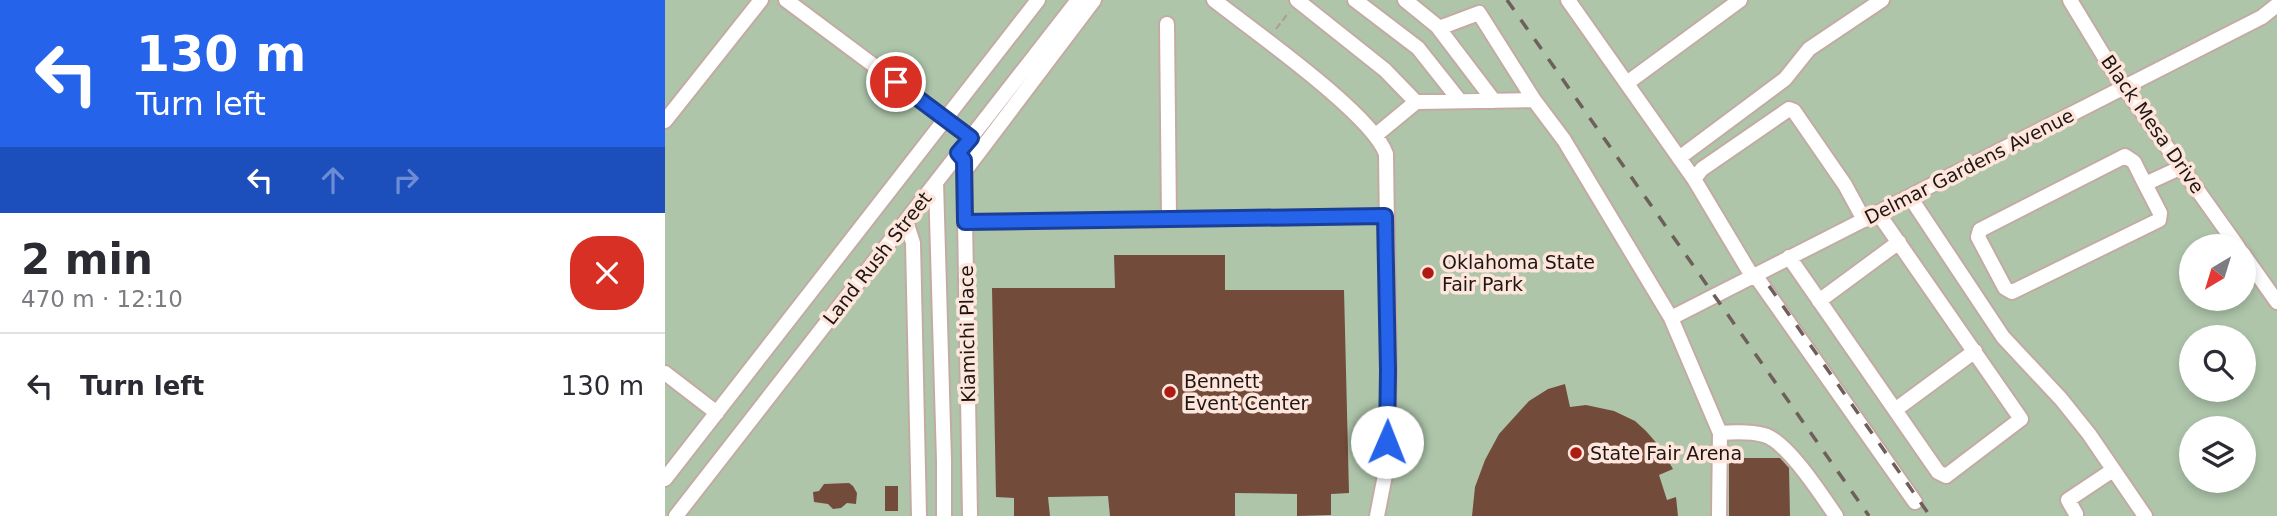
<!DOCTYPE html>
<html lang="en">
<head>
<meta charset="utf-8">
<style>
  body { margin:0; font-family:"DejaVu Sans",sans-serif; background:#f7f7f7; color:#2b2b33; height:100vh; display:flex; flex-direction:column; font-size:26px; white-space:nowrap }
  * { box-sizing:border-box; margin:0 }
  p { font-size:23px; color:#7c7c81 }
  .icon { flex:none; width:38px; height:38px; fill:none; stroke:currentColor; stroke-width:2; stroke-linecap:round; stroke-linejoin:round }
  .map { position:relative; flex:1; overflow:hidden }
  .side { display:flex; flex-direction:column; background:#fff; width:665px }
  .side>* { flex:none }
  .top-card { background:#2563eb; color:#fff; overflow:hidden }
  .needle { width:46px; rotate:218deg }
  .fabs { position:absolute; left:1514px; top:234px; display:grid; gap:14px }
  .fabs a { display:grid; place-items:center; width:77px; height:77px; border-radius:50%; background:#fff; box-shadow:0 4px 10px #0003; font-size:35px }
  .pin { position:absolute; display:grid; place-items:center; width:60px; height:60px; color:#fff; margin:-30px; border:4px solid #fff; border-radius:50%; box-shadow:0 2px 7px #0007 }
  .me { position:absolute; width:77px; margin:-38px; rotate:1deg; stroke-linejoin:round; filter:drop-shadow(0 0 5px #0008) }
  .turn { display:flex; align-items:center; gap:24px; height:147px; padding:0 21px; font-size:32px }
  .turn .icon { width:91px; height:91px; stroke-width:2.5 }
  .turn b { display:block; font-size:49px; line-height:60px }
  .lanes { display:flex; align-items:center; height:66px; padding:0 21px; background:#0003; justify-content:center; gap:35px; direction:ltr }
  .lanes .off { opacity:.35 }
  .round { display:grid; place-items:center; flex:none; width:74px; height:74px; border-radius:28px; background:#f7f7f7 }
  .overview { display:flex; align-items:center; justify-content:space-between; height:119px; padding:0 21px }
  h1 { font-size:42px; font-weight:700; line-height:52px }
  ul { padding:0; list-style:none }
  li { display:flex; align-items:center; gap:21px; height:105px; padding:0 21px; border-top:2px solid #e1e1e2 }
  li div { flex:1 }
  li b { display:block; font-size:26px }
  li em { font-style:normal }
  main { display:flex; flex:1; min-height:0 }
  .map>svg:first-child { display:block }
</style>
</head>
<body>
<main>
<section class="side">
<div class="top-card">
<div class="turn"><svg class="icon" aria-label="left" viewBox="0 0 24 24"><path d="M17 20v-9H6M10 6l-5 5 5 5"/></svg><div><b>130 m</b>Turn left</div></div>
<div class="lanes"><svg class="icon" aria-label="left" viewBox="0 0 24 24"><path d="M17 20v-9H6M10 6l-5 5 5 5"/></svg><svg class="icon off" aria-label="ahead" viewBox="0 0 24 24"><path d="M12 20V5M6 11l6-6 6 6"/></svg><svg class="icon off" aria-label="right" viewBox="0 0 24 24"><path d="M7 20v-9h11M14 6l5 5-5 5"/></svg></div>
</div>
<div class="overview"><div><h1>2 min</h1><p>470 m · 12:10</p></div><a class="round" style="background:#d93025;color:#fff"><svg class="icon" aria-label="close" viewBox="0 0 24 24"><path d="M6 6l12 12M18 6L6 18"/></svg></a></div>
<ul>
<li><svg class="icon" aria-label="left" viewBox="0 0 24 24"><path d="M17 20v-9H6M10 6l-5 5 5 5"/></svg><div><b>Turn left</b></div><em>130 m</em></li>
</ul>
</section>
<div class="map">
<svg width="1612" height="516" viewBox="0 0 1612 516">
  <rect width="100%" height="100%" fill="#ffe6dd"/>
  <path fill="#aec5aa" fill-rule="evenodd" d="M0,0H1612V516H0ZM1526,247H1578V299H1526ZM1526,338H1578V390H1526ZM1526,429H1578V481H1526Z"/>
  <path fill="#734b3a" d="M449,255H560V290H679L684,493L666,494V515L632,516V494L570,493V516H445L443,496L383,497L385,516H349V498L331,497L327,288H450Z
    M900,384L905,407L921,405L949,411L970,421L981,431L995,447L1008,469L994,475L1002,500L1011,497L1013,516H807L810,487L820,460L834,434L864,401L883,389Z
    M1064,458H1115L1124,468L1125,516H1064Z
    M184,483L188,486L192,493L191,504L182,503L176,508L168,509L163,504L149,502L148,492L154,491L159,484Z
    M220,486H233V511H220Z"/>
  <g fill="none" stroke-linecap="round" stroke-linejoin="round">
    <g stroke="#c3aba3" stroke-width="18">
      <path id="minor" d="M121,0L306,138
        M549,0C587,30 707,114 721,154L724,370L722,465L712,516
        M632,0L720,70L751,102
        M690,0L753,48L795,101
        M740,0L772,26L829,101
        M903,0L1029,179
        M1405,0L1448,71L1573,247
        M502,24L504,219
        M774,28L814,13L869,100
        M962,83L1075,0
        M0,121L96,0
        M711,135L751,102L869,100L899,140L1006,318L1055,433C1069,432 1085,431 1099,435C1122,441 1157,496 1171,516
        M293,153L299,160L305,516
        M1014,158L1120,79L1144,49L1217,0
        M299,172L429,0
        M271,182L279,461V516
        M1480,184L1495,213L1494,220L1347,292L1340,288L1313,237L1315,230L1460,156L1469,162L1480,184L1517,167
        M1245,197L1338,337L1396,399L1424,434L1480,516
        M241,221L248,243L254,516
        M300,222L721,216
        M1578,254L1612,302
        M1124,257L1273,472L1281,476L1356,419L1213,213
        M1090,275L1250,502
        M1087,276L1029,179L1037,169L1124,109L1129,111L1180,185L1199,220
        M1154,301L1234,242
        M1006,318L1597,17L1612,5
        M0,373L52,413
        M1230,410L1310,351
        M0,479L373,0
        M1411,514L1403,500L1448,470
        M11,516L413,0
        M1054,516L1055,433"/>
    </g>
    <path stroke="#ad9a94" stroke-width="2" stroke-dasharray="7 3.5" stroke-linecap="butt" d="M611,29L624,12"/>
    <use href="#minor" stroke="#fff" stroke-width="14"/>
    <path stroke="#6d5f5a" stroke-width="3.5" stroke-dasharray="12 12" stroke-linecap="butt" d="M842,0L1204,516
      M1104,286L1265,516"/>
  </g>
  <g fill="none" stroke-linecap="round" stroke-linejoin="round">
    <g stroke="#184099" stroke-width="18">
      <path id="route" d="M231,82L306,138L293,153L299,160L300,222L720,216L723,370L722,442"/>
    </g>
    <use href="#route" stroke="#2563eb" stroke-width="12"/>
  </g>
  <g fill="#ad1c12" stroke="#ffe6dd" stroke-width="2.5">
    <circle cx="763" cy="273" r="7"/>
    <circle cx="505" cy="392" r="7"/>
    <circle cx="911" cy="453" r="7"/>
  </g>
  <g text-anchor="middle" dominant-baseline="central" stroke-width="7" stroke-linejoin="round" paint-order="stroke">
    <g font-size="19" fill="#1e1613" stroke="#ffe6dd">
      <text transform="translate(1488 124) rotate(55)">Black Mesa Drive</text>
      <text transform="translate(1304 166) rotate(-27)">Delmar Gardens Avenue</text>
      <text transform="translate(212 258) rotate(-52)">Land Rush Street</text>
      <text transform="translate(302 334) rotate(-91)">Kiamichi Place</text>
    </g>
    <g font-size="19" fill="#1e1613" stroke="#ffe6dd" text-anchor="start">
      <text x="777" y="262">Oklahoma State<tspan x="777" dy="22">Fair Park</tspan></text>
      <text x="519" y="381">Bennett<tspan x="519" dy="22">Event Center</tspan></text>
      <text x="925" y="453">State Fair Arena</text>
    </g>
  </g>
</svg>
<div class="fabs">
<a><svg class="needle" viewBox="-14 -14 28 28"><path d="M0-13l5 13h-10z" fill="#e53935"/><path d="M0 13l5-13h-10z" fill="#7c7c81"/></svg></a>
<a><svg class="icon" aria-label="search" viewBox="0 0 24 24"><circle cx="10" cy="10" r="6"/><path d="M15 15l6 6"/></svg></a>
<a><svg class="icon" aria-label="layers" viewBox="0 0 24 24"><path d="M12 4l9 5-9 5-9-5zM3 14l9 5 9-5"/></svg></a>
</div>
<div class="pin" style="left:231px;top:82px;background:#d93025"><svg class="icon" aria-label="arrive" viewBox="0 0 24 24"><path d="M6 21V4h12l-3 4 3 4H6"/></svg></div>
<svg class="me" style="left:722px;top:442px" viewBox="-20 -20 40 40"><circle r="19" fill="#fff"/><path d="M0-13L10 11 0 6-10 11z" fill="#2563eb"/></svg>
</div>
</main>
</body>
</html>
